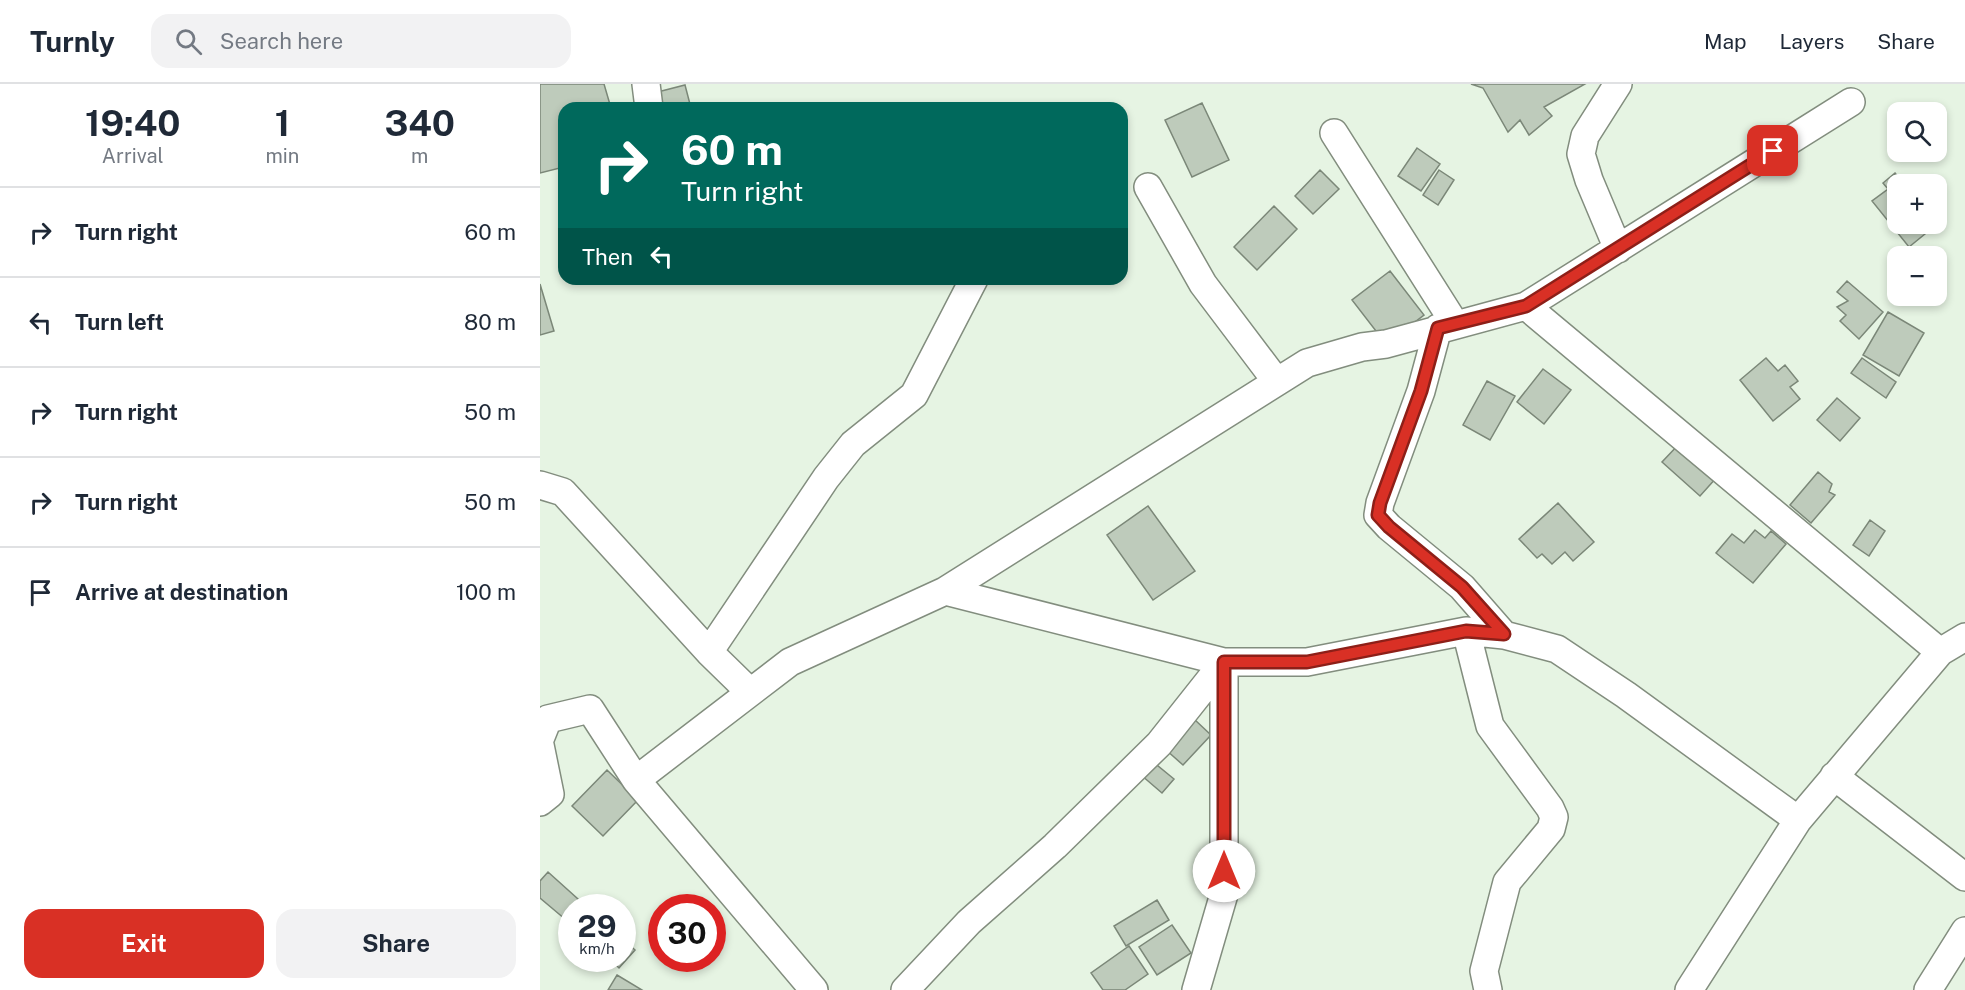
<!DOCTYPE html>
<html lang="en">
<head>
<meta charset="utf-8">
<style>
  body { margin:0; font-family:"Public Sans",sans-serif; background:#f2f2f3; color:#1f2937; height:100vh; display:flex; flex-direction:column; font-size:22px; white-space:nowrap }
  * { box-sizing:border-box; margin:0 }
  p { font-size:20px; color:#747a83 }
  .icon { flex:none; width:33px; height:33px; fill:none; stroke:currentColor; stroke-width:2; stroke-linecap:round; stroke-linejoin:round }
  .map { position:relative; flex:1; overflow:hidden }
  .sheet { display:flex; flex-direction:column; background:#fff; width:540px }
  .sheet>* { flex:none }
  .guide { position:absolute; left:18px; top:18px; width:570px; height:183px; border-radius:18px; box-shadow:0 3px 9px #0003; background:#00695c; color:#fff; overflow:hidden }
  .buttons { position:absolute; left:1347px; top:18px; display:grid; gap:12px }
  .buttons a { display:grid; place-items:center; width:60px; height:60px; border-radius:12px; background:#fff; box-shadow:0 3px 9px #0003; font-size:30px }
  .speed { position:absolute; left:18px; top:810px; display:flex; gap:12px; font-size:30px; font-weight:700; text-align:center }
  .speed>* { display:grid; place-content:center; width:78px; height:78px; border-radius:50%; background:#fff; box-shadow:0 3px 9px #0003; line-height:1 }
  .speed small { font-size:15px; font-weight:400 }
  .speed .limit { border:9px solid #d22; background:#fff; color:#111 }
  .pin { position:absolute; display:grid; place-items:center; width:51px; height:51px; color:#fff; margin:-26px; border-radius:12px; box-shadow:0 3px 9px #0006 }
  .me { position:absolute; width:66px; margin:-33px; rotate:0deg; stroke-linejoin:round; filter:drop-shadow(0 0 4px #0008) }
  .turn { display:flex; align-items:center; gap:21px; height:126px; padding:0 24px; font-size:27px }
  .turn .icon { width:78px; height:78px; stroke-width:2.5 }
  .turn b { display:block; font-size:42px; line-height:51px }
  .then { display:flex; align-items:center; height:57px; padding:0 24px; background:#0003; gap:12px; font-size:22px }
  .eta { display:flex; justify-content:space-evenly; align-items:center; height:102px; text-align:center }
  .eta b { font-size:36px; font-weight:700; line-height:42px }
  .primary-button { display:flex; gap:12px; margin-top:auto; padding:12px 24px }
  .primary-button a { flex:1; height:69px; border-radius:18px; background:#d93025; color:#fff; font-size:24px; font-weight:700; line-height:69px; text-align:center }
  .primary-button a+a { background:#f2f2f3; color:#1f2937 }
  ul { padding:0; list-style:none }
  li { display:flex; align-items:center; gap:18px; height:90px; padding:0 24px; border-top:2px solid #e0e1e3 }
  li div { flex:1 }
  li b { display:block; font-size:22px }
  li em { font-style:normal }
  header { display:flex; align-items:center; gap:36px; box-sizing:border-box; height:84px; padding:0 30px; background:#fff; border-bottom:2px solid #e0e1e3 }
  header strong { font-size:28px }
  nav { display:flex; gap:33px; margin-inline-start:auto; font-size:21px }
  .search { width:420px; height:54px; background:#f2f2f3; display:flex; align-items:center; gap:15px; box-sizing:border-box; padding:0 21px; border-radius:18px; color:#747a83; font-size:22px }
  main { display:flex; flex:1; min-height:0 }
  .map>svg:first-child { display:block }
</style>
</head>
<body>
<header>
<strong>Turnly</strong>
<div class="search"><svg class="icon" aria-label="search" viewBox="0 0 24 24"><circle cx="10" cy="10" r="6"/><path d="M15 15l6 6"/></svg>Search here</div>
<nav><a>Map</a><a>Layers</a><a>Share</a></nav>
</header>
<main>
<section class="sheet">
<div class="eta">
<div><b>19:40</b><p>Arrival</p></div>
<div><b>1</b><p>min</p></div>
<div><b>340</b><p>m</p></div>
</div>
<ul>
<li><svg class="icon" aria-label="right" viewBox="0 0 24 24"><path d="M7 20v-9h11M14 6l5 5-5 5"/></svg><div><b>Turn right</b></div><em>60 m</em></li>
<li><svg class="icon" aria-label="left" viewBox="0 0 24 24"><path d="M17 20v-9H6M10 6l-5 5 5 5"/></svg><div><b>Turn left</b></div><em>80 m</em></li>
<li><svg class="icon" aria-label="right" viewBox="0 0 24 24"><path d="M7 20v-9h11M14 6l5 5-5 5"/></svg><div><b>Turn right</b></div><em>50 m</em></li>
<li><svg class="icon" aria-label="right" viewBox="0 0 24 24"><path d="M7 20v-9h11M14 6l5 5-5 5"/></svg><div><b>Turn right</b></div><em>50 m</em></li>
<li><svg class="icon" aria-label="arrive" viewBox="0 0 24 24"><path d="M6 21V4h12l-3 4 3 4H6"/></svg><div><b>Arrive at destination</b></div><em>100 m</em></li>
</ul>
<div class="primary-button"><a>Exit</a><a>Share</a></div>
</section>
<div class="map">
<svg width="1425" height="906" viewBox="0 0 1425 906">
  <rect width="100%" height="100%" fill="#e6f4e3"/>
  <path fill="#becbbb" stroke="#7b8778" stroke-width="1.5" d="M0,0H64L71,24H24V83L0,89Z
    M931,0H1045L1004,23L1012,32L989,51L980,36L968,48L943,4Z
    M145,1L151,24H101L98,13Z
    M662,19L689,76L652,93L625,36Z
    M877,64L900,80L881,107L858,92Z
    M780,86L799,105L773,130L755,112Z
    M899,86L914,96L898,121L883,111Z
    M1355,89L1364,100H1358V140L1396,141L1369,163L1332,117L1348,105L1343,99Z
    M734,122L757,145L717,186L694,163Z
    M850,187L884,231L846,260L812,216Z
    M1307,197L1343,228L1319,255L1300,237L1306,231L1297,223L1308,217L1297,208Z
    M0,200L14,247L0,251Z
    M1348,228L1384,249L1359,292L1323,271Z
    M1226,274L1238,287L1245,281L1258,297L1250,303L1260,315L1233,337L1200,296Z
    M1322,274L1356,298L1346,314L1311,289Z
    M1003,285L1031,306L1004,340L977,318Z
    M947,297L975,312L950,356L923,341Z
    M1297,314L1320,334L1300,357L1277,336Z
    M1140,359L1177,393L1160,412L1122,378Z
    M1278,388L1292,400L1289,408L1295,411L1271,439L1250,421Z
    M1018,419L1054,458L1033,477L1025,468L1012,480L1002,470L997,474L979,455Z
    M608,422L655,487L613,516L567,451Z
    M1330,436L1345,447L1329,472L1313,461Z
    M1215,446L1225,454L1231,447L1246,460L1213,499L1176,469L1192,450L1204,459Z
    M654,635L671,651L643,681L625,665Z
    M612,677L634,695L622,709L601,691Z
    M67,686L98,716L63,752L32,722Z
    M8,788L48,824H32V841L0,814V797Z
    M617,816L629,836L586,862L574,842Z
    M632,841L651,869L617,891L599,863Z
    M82,854L95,866L79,884L69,874H82Z
    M589,862L608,890L585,906H563L551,889Z
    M77,891L102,906H68Z"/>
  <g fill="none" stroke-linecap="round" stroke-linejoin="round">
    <g stroke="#828d7e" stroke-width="30">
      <path id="minor" d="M106,0L109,24
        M794,49L915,240
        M608,103L663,200L737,298
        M1078,165L1049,96L1041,70L1045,52L1078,0
        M986,222L1400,568
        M898,244L881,307L840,419L838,431L849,443L922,503L964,551
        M0,401L23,408L169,568
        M405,507L684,578H767L926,547L964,551L1017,565L1086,611L1258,736
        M926,547L950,642L1010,724L1014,733L1011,745L967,798L944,887L948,906
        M210,608L169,568L286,394L313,360L374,311L434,195
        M0,655L8,635L50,625L96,696L250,578L405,507L767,279L822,263L846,260L986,222L1311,18
        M0,661L10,710L0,718
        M1294,692L1425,793
        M96,696L274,906
        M365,906L429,838L515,762L619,660L684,578
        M656,906L684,810V578
        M1149,906L1258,736L1400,568L1425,553
        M1388,906L1425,847"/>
    </g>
    <use href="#minor" stroke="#fff" stroke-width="27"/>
  </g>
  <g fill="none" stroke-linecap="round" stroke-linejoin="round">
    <g stroke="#8d1f18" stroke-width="15">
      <path id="route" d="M684,787V578H767L926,547L964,550L922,503L849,443L838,431L840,419L881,307L898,244L986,222L1233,67"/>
    </g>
    <use href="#route" stroke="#d93025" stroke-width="10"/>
  </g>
</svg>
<div class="buttons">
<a><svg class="icon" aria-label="search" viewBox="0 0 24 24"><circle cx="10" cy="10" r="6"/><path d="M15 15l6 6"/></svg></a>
<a>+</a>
<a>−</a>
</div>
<div class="speed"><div>29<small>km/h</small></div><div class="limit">30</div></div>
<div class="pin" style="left:1233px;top:67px;background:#d93025"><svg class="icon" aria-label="arrive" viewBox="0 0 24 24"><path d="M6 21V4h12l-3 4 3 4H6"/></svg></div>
<svg class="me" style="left:684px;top:787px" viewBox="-20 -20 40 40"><circle r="19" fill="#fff"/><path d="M0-13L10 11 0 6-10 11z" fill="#d93025"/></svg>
<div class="guide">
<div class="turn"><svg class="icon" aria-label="right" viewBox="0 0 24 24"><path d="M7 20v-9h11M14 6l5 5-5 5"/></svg><div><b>60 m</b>Turn right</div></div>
<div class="then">Then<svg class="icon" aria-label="left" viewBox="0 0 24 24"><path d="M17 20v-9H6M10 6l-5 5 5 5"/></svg></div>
</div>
</div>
</main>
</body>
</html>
